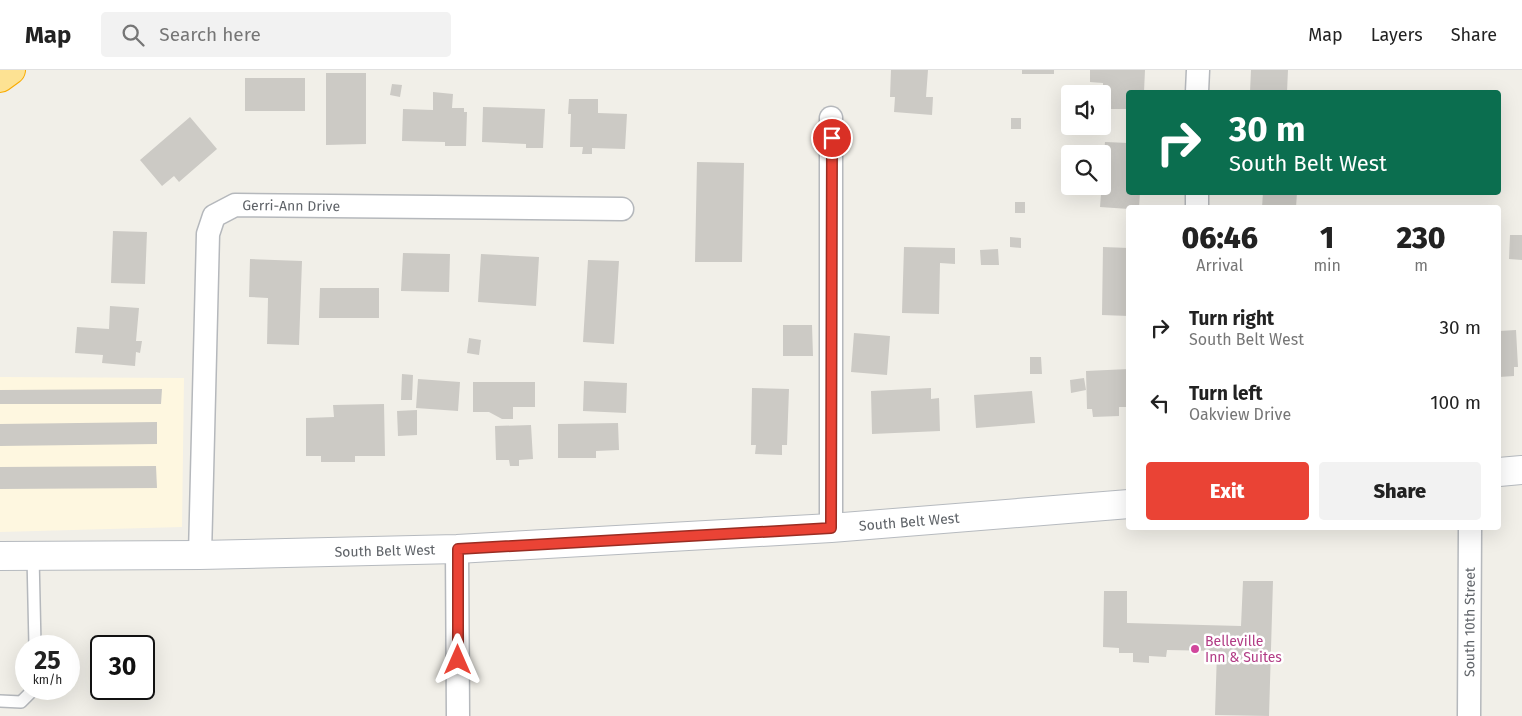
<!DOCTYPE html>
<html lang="en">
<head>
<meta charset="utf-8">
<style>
  body { margin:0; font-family:"Fira Sans",sans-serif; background:#f2f2f2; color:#222; height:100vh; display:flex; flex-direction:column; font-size:19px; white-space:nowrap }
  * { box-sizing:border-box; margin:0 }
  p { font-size:16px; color:#767676 }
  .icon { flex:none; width:28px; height:28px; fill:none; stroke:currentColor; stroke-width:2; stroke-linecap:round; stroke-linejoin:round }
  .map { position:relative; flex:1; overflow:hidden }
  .sheet { position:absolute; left:1126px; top:135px; width:375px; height:325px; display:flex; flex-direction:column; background:#fff; border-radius:5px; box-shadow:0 5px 20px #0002 }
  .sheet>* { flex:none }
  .banner { position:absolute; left:1126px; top:20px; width:375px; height:105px; border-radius:5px; box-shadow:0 5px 20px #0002; background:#0b6e4f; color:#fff; overflow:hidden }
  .controls { position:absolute; left:1061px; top:15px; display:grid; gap:10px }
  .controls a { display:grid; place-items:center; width:50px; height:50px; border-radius:5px; background:#fff; box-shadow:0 5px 20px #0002; font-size:25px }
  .speed { position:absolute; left:15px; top:565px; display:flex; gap:10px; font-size:25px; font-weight:700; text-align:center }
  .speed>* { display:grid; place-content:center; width:65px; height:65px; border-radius:50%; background:#fff; box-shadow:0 5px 20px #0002; line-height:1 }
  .speed small { font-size:12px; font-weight:400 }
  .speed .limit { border:2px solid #111; border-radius:8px; background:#fff; color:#111 }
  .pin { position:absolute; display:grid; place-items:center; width:42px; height:42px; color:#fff; margin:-21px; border:2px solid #fff; border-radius:50%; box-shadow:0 1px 5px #0007 }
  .me { position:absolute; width:55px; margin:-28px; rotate:0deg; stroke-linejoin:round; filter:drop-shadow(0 0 4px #0008) }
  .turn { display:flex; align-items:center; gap:18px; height:105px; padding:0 20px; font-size:22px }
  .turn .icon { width:65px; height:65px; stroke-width:2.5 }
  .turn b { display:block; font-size:35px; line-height:42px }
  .eta { display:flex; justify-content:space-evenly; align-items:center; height:85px; text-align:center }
  .eta b { font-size:30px; font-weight:800; line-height:35px }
  .cta { display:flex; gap:10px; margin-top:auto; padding:10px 20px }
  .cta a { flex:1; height:58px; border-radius:5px; background:#ea4335; color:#fff; font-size:20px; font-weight:800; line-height:58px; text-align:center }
  .cta a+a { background:#f2f2f2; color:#222 }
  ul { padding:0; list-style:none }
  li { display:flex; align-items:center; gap:15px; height:75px; padding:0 20px }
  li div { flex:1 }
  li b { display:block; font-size:19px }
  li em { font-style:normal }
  header { display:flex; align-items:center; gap:30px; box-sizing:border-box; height:70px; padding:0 25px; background:#fff; border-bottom:1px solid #e0e0e0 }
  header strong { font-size:24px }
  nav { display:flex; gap:28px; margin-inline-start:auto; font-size:18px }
  .search { width:350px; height:45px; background:#f2f2f2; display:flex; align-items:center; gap:12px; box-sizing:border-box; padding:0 18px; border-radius:5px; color:#767676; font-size:19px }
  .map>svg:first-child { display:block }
</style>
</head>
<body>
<header>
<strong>Map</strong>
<div class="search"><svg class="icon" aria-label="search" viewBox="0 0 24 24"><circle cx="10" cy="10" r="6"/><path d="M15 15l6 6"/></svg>Search here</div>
<nav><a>Map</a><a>Layers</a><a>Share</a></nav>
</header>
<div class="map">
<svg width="1522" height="646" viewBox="0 0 1522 646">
  <rect width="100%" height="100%" fill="#f1efe8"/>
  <path fill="#fef7e0" d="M0,307L184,308L182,457L0,462Z"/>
  <path fill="#cccac5" d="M891,0H928L926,27H933L932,45L894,42L895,27H890Z
    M1022,0H1054V4H1022Z
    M1090,0H1145L1144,22H1129V39H1103V13L1090,12Z
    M1251,0H1288L1287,22H1250Z
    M326,3H366V74L326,75Z
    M245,8H305V41H245Z
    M392,14L402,15L400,27L390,25Z
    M433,22L453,24L452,38H464V42H467L466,76H445V72L402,71L403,39L433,40Z
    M569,29H598V43L627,44L625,79L592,78V84H582L583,77H570L571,44H568Z
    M483,37L545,39L543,78H526V74L482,72Z
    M190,47L217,79L179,112L174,106L162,116L140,90Z
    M1011,48H1021V59H1011Z
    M1105,72L1129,73V122H1140L1139,138H1129V139L1100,137Z
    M697,92L744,93L742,192H695Z
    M1263,122H1297L1296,138H1262Z
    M1015,132H1025V143H1015Z
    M113,161L147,162L145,214L111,213Z
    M1510,165H1522V190L1509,189Z
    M1010,167L1021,168V178L1010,177Z
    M904,177L955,178V194L940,193L939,244L902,243Z
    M1103,177L1129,178V246L1102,245Z
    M998,179L999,195H981L980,180Z
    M403,183L450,184L449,222L401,221Z
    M481,184L539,187L536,236L478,232Z
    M250,189L302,191L299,275L267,274L268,228L249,227Z
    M588,190L619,191L614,274L583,272Z
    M320,218H379V248H319Z
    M110,236L139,238L136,271H142L140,283L136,282L135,296L102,293L103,285L75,283L77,257L109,259Z
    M783,255H812L813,286H783Z
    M1516,260L1518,297H1514V306L1499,307V261Z
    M854,263L890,266L887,305L851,302Z
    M469,268L481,270L479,285L467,283Z
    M1030,287H1041L1042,304H1030Z
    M1129,299V337H1119V346L1093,347L1092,339H1087L1086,301Z
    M402,304L413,305L412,330H401Z
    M1084,308L1086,320L1071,323L1070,310Z
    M418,309L460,312L458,341L416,338Z
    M584,311L627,313L626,343L583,341Z
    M473,312H535V337H513V349H502L489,342H473Z
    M752,318L789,319L787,375H782V385L755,384L756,375H751Z
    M931,318V329L939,328L940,361L872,364L871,321Z
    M162,319L161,334H0V320Z
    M1032,321L1035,353L976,358L974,325Z
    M384,334L385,386H355V392H321V386H306V348L334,347L333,335Z
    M417,340V365L398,366L397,341Z
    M157,352V374L0,376V354Z
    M618,353L619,380L596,381V388H558V354Z
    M531,355L533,389L519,390V396H510L509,390H496L495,356Z
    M156,396L157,418L0,419V397Z
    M1243,511H1273L1269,646L1215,645L1217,581L1167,580L1166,587L1149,586V593L1133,592V583H1119V578L1103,577L1104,521H1127V553L1241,556Z"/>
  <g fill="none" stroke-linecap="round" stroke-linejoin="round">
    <g stroke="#b5b8bc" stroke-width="14">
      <path id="lane" d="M33,486L35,576
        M0,631L21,632L34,619"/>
    </g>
    <g stroke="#b5b8bc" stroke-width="25">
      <g id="street">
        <path d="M1197,22L1198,0"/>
        <path d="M1197,138V122"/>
        <path d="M831,458V48"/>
        <path d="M457,479L458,646"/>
        <path id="s1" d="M200,485L208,164L214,146L235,135L622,139"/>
        <path id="s2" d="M1469,646L1470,458"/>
      </g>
    </g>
    <g stroke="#b6babf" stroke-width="30">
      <g id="secondary">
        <path d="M1499,402L1522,400"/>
        <path id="s3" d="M0,486L200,485L457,479L831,458L1129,434"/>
      </g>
    </g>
    <g stroke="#f9ab00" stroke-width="30">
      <path id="highway" d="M0,8L11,0"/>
    </g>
    <use href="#lane" stroke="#fff" stroke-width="11"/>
    <use href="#street" stroke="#fff" stroke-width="22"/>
    <use href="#secondary" stroke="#fff" stroke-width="28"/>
    <use href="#highway" stroke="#fde293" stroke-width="28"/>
  </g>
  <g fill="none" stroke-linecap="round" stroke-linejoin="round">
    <g stroke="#982c22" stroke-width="12">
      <path id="route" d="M458,590V479L831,458L832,68"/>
    </g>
    <use href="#route" stroke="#ea4335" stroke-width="9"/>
  </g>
  <circle fill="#d1479c" stroke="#fff" stroke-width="2" cx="1195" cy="579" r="5"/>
  <g text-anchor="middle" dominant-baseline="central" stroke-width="5" stroke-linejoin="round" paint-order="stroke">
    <g font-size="14" fill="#5f6368" stroke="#fff">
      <text stroke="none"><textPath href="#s1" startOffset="420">Gerri-Ann Drive</textPath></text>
      <text stroke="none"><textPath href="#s3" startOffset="910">South Belt West</textPath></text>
      <text stroke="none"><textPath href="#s3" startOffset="385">South Belt West</textPath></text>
      <text stroke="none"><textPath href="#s2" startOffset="94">South 10th Street</textPath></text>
    </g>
    <g font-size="14" fill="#b23c85" stroke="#fff" text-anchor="start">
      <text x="1205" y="571">Belleville<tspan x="1205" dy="16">Inn &amp; Suites</tspan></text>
    </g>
  </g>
</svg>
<div class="controls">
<a><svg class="icon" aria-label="sound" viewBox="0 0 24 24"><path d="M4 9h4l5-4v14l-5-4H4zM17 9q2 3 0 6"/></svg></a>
<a><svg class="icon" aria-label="search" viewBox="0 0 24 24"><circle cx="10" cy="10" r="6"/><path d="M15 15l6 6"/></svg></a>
</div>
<div class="speed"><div>25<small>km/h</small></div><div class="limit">30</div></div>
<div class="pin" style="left:832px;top:68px;background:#d93025"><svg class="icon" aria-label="arrive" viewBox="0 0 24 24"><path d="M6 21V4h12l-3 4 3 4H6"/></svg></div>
<svg class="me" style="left:458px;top:590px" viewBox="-20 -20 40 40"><path d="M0-17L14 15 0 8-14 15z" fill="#ea4335" stroke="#fff" stroke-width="4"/></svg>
<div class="banner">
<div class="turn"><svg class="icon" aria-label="right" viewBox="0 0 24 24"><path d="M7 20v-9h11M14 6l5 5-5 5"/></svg><div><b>30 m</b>South Belt West</div></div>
</div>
<section class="sheet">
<div class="eta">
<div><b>06:46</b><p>Arrival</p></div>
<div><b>1</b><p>min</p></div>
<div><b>230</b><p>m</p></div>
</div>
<ul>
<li><svg class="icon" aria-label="right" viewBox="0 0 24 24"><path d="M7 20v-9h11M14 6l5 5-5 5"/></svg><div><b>Turn right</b><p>South Belt West</p></div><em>30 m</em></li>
<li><svg class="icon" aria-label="left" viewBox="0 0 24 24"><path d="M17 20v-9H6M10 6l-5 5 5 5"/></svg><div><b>Turn left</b><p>Oakview Drive</p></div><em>100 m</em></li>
</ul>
<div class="cta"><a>Exit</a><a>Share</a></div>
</section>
</div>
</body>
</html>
